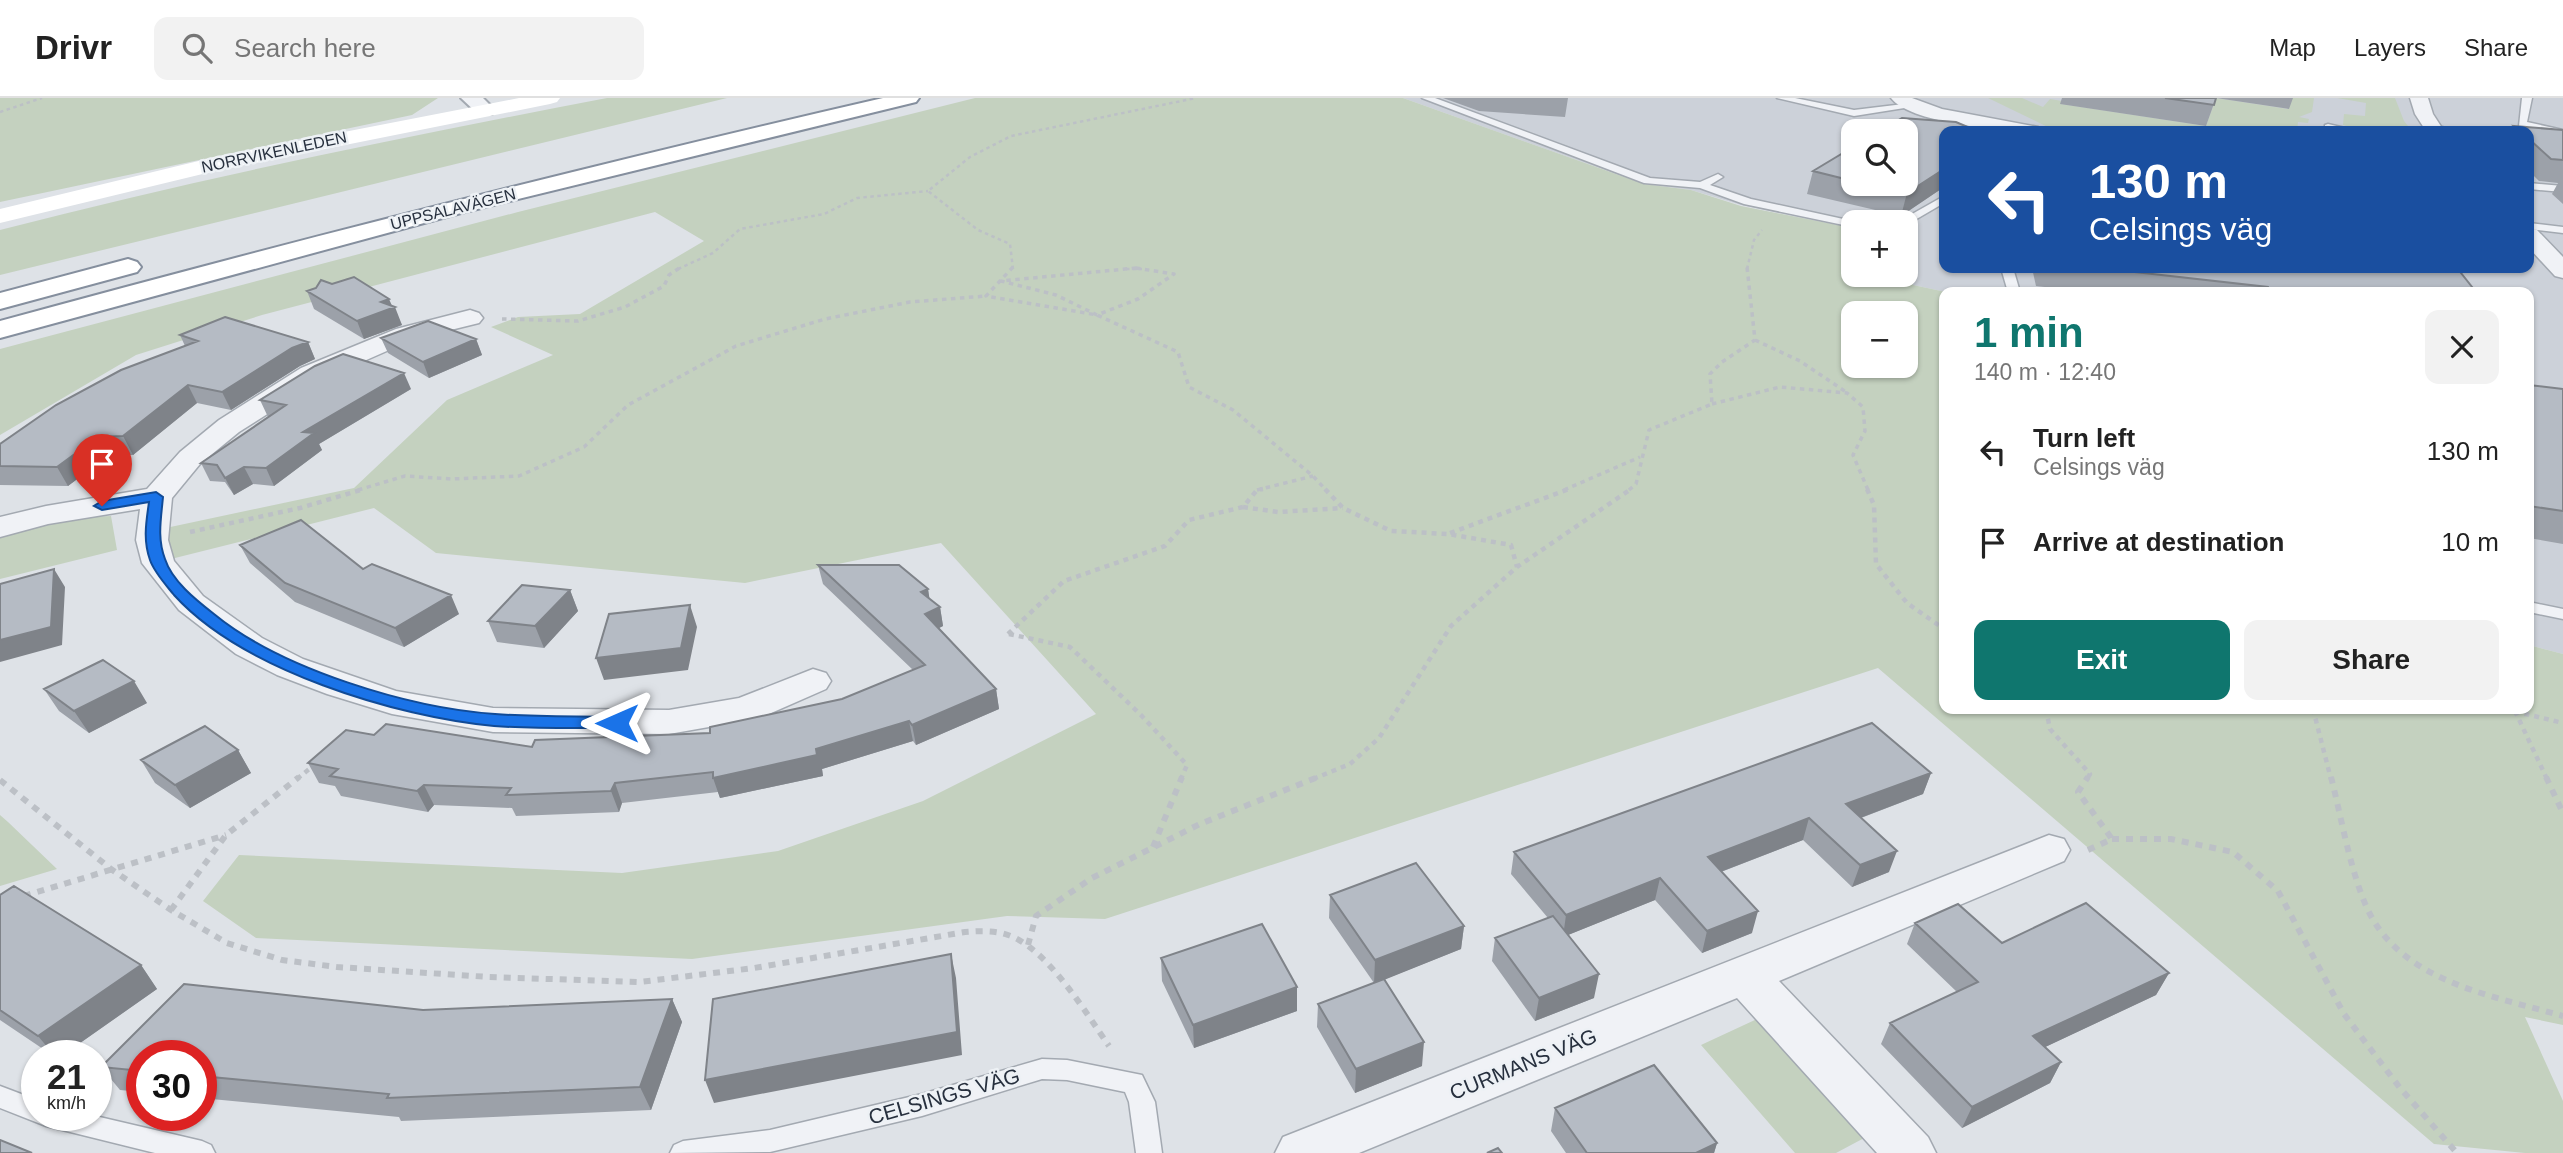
<!DOCTYPE html>
<html lang="en">
<head>
<meta charset="utf-8">
<style>
  body { margin:0; font-family:Arial,sans-serif; background:#f2f2f2; color:#222; height:100vh; display:flex; flex-direction:column; font-size:26px; white-space:nowrap }
  * { box-sizing:border-box; margin:0 }
  p { font-size:23px; color:#767676 }
  .icon { flex:none; width:38px; height:38px; fill:none; stroke:currentColor; stroke-width:2; stroke-linecap:round; stroke-linejoin:round }
  .map { position:relative; flex:1; overflow:hidden }
  .drawer { position:absolute; left:1939px; top:189px; width:595px; height:427px; display:flex; flex-direction:column; background:#fff; border-radius:14px; box-shadow:0 2px 5px #0004 }
  .drawer>* { flex:none }
  .banner { position:absolute; left:1939px; top:28px; width:595px; height:147px; border-radius:14px; box-shadow:0 2px 5px #0004; background:#1a4fa0; color:#fff; overflow:hidden }
  .fabs { position:absolute; left:1841px; top:21px; display:grid; gap:14px }
  .fabs a { display:grid; place-items:center; width:77px; height:77px; border-radius:14px; background:#fff; box-shadow:0 2px 5px #0004; font-size:35px }
  .speed { position:absolute; left:21px; top:942px; display:flex; gap:14px; font-size:35px; font-weight:700; text-align:center }
  .speed>* { display:grid; place-content:center; width:91px; height:91px; border-radius:50%; background:#fff; box-shadow:0 2px 5px #0004; line-height:1 }
  .speed small { font-size:18px; font-weight:400 }
  .speed .limit { border:10px solid #d22; background:#fff; color:#111 }
  .pin { position:absolute; display:grid; place-items:center; width:60px; height:60px; color:#fff; margin:-72px -30px; border-radius:50% 50% 50% 0; rotate:-45deg; box-shadow:0 0 7px #0007 }
  .pin .icon { rotate:45deg }
  .me { position:absolute; width:77px; margin:-38px; rotate:270deg; stroke-linejoin:round; filter:drop-shadow(0 0 5px #0008) }
  .turn { display:flex; align-items:center; gap:24px; height:147px; padding:0 35px; font-size:32px }
  .turn .icon { width:91px; height:91px; stroke-width:2.5 }
  .turn b { display:block; font-size:49px; line-height:60px }
  .round { display:grid; place-items:center; flex:none; width:74px; height:74px; border-radius:14px; background:#f2f2f2 }
  .summary { display:flex; align-items:center; justify-content:space-between; height:119px; padding:0 35px }
  h1 { font-size:42px; font-weight:700; line-height:52px; color:#0f766e }
  .button { display:flex; gap:14px; margin-top:auto; padding:14px 35px }
  .button a { flex:1; height:80px; border-radius:14px; background:#0f766e; color:#fff; font-size:28px; font-weight:700; line-height:80px; text-align:center }
  .button a+a { background:#f2f2f2; color:#222 }
  ul { padding:0; list-style:none }
  li { display:flex; align-items:center; gap:21px; height:91px; padding:0 35px }
  li div { flex:1 }
  li b { display:block; font-size:26px }
  li em { font-style:normal }
  header { display:flex; align-items:center; gap:42px; box-sizing:border-box; height:98px; padding:0 35px; background:#fff; border-bottom:2px solid #e0e0e0 }
  header strong { font-size:33px }
  nav { display:flex; gap:38px; margin-inline-start:auto; font-size:24px }
  .search { width:490px; height:63px; background:#f2f2f2; display:flex; align-items:center; gap:18px; box-sizing:border-box; padding:0 24px; border-radius:14px; color:#767676; font-size:26px }
  .map>svg:first-child { display:block }
</style>
</head>
<body>
<header>
<strong>Drivr</strong>
<div class="search"><svg class="icon" aria-label="search" viewBox="0 0 24 24"><circle cx="10" cy="10" r="6"/><path d="M15 15l6 6"/></svg>Search here</div>
<nav><a>Map</a><a>Layers</a><a>Share</a></nav>
</header>
<div class="map">
<svg width="2563" height="1055" viewBox="0 0 2563 1055">
  <rect width="100%" height="100%" fill="#dee2e7"/>
  <path fill="#ccd1d9" fill-rule="evenodd" d="M1403,0H2563V556L2529,547V194H1946L1913,187L1906,166V124H1853V130L1741,107L1691,92L1644,86ZM1853,33H1906V86H1853ZM1944,33H2529V170H1944Z"/>
  <path fill="#c4d1bf" fill-rule="evenodd" d="M0,0H438L412,17L0,104Z
    M607,0H727L0,177V132C200,80 404,39 607,0Z
    M975,0H1403L1644,86L1691,92L1741,108L1853,130V177H1906V166L1913,187L1946,194H1944V611H2529V547L2563,556V927L2525,919L2563,1003V1055H2525L2434,1046L1878,570L1105,821L1007,818L692,861L256,840L203,803L239,757L622,775L778,753L923,703L1096,616L941,445L745,485L436,455L374,410L171,461L161,431L354,390L447,302L553,257L491,229L518,219L580,216L704,143L655,114L262,217L136,257L0,337V251L518,114ZM1853,215H1906V268H1853Z
    M1988,0H2022L2043,9L2050,1L2062,3L2061,6L2206,28L2216,0L2288,11L2291,0H2314L2312,14L2299,19L2309,21L2308,25L2298,24L2297,33H2056Z
    M2395,0L2404,23L2412,33H2365L2343,27L2344,16L2365,18L2366,5L2337,0Z
    M111,418L117,452L0,481V436L84,419Z
    M0,717L8,724L57,771L0,788Z
    M1757,921L1866,1039L1836,1055H1795L1701,947Z"/>
  <g fill="none" stroke-linecap="round" stroke-linejoin="round">
    <g stroke="#a3a9b1" stroke-width="3">
      <path id="service" d="M1422,0H1435L1650,80L1700,84L1718,76L1723,79L1710,87L1751,101L1857,124H1853V129L1744,106L1700,90L1644,85Z
        M1777,0H1795L1854,12L1912,5L1917,8L1854,18Z
        M2522,0H2532L2527,24L2563,32V38L2519,28Z
        M2328,26L2358,33L2325,31V27Z
        M2432,27L2461,33L2429,32V28Z
        M2529,85L2563,88V94L2529,91Z
        M1944,98V105L1908,126L1898,124Z
        M2529,125L2563,129V135L2529,131Z
        M2001,170H2013L2020,194H2008Z
        M2529,504L2563,511V521L2529,514Z
        M1042,961L1067,962L1142,977L1155,1004L1162,1055H1136L1129,1004L1125,994L1067,982L1042,981L922,1018L770,1054L670,1055L674,1047L683,1043L770,1032L922,996Z
        M0,988L37,1002V1017H91L202,1043L211,1047L215,1055H155L46,1028L0,1010Z"/>
    </g>
    <g stroke="#a3a9b1" stroke-width="3">
      <path id="minor" d="M1891,0H1912L1942,11L2038,29L2041,33C2008,34 1911,26 1891,0Z
        M2410,0H2428L2433,16L2444,33H2426L2415,16Z
        M2529,130L2537,132L2563,159V180L2555,178L2529,150Z
        M470,212L479,215L483,220L479,225L414,241L321,282L239,334L200,366L172,400L168,442L174,463L203,498L262,540L303,561L396,593L493,610L669,612L739,600L813,571L826,575L831,583L826,591L760,620L669,636L493,634L392,616L327,596L277,577L236,556L179,512L142,465L136,442L140,411L48,426L0,439V419L46,408L147,391L180,354L219,322L301,270L396,231Z
        M2049,737L2064,741L2070,752L2064,763L1779,883L1928,1039L1936,1055H1877L1737,900L1359,1055H1275L1283,1039Z"/>
    </g>
    <g stroke="#a3a9b1" stroke-width="4">
      <path id="tertiary" d="M461,0H483L495,12L492,16H478Z"/>
    </g>
    <g stroke="#858f9e" stroke-width="4">
      <path id="motorway" d="M883,0H919L916,4L461,115L0,240V223C293,143 587,68 883,0Z
        M128,161L137,164L141,169L137,174L0,211V195Z"/>
    </g>
    <path stroke="#bcc0c6" stroke-width="2.5" stroke-dasharray="3.5 3.5" stroke-linecap="butt" d="M0,14L42,0
      M678,171L713,155L740,131L824,116L857,100L928,93
      M1013,171L1010,146L978,132L928,93L970,59L1011,38L1196,0
      M1126,171H1142
      M1747,171L1754,142L1762,132"/>
    <path stroke="#bcc0c6" stroke-width="3.5" stroke-dasharray="4.5 4.5" stroke-linecap="butt" d="M1013,169L986,198L1097,217L1178,254L1189,289L1233,312L1313,378L1326,392
      M1136,170L1174,176L1138,201L1097,217L1056,197L1001,183Z
      M502,221L578,223L625,209L664,188L669,177L681,169
      M1755,242L1800,263L1846,294
      M1712,306L1780,289L1847,295L1863,309L1865,333L1853,357L1868,392
      M358,392L405,378L452,381L519,378L584,349L628,307L736,248L825,221L910,204L986,198
      M1257,392L1313,378
      M1564,392L1640,359
      M1629,392L1636,386L1649,332L1712,306L1710,276L1722,264L1755,242L1747,169"/>
    <path stroke="#bcc0c6" stroke-width="4.5" stroke-dasharray="5 5" stroke-linecap="butt" d="M1325,391L1343,410L1391,433L1448,436L1511,447L1517,469
      M1867,391L1874,407L1876,466L1907,505L1944,531
      M1243,409L1278,414L1343,410
      M190,434L300,410L364,391
      M1450,435L1569,391
      M1008,536L1064,483L1165,448L1189,422L1243,409L1257,392L1263,391
      M1009,536L1070,549L1141,617L1187,667L1181,681
      M2046,611L2050,631L2090,676L2087,681
      M2313,611L2331,681
      M2505,611L2563,625
      M2515,613L2547,681
      M297,681L314,667
      M1313,681L1350,666L1379,640L1451,528L1517,469L1631,391"/>
    <path stroke="#bcc0c6" stroke-width="6" stroke-dasharray="7 7" stroke-linecap="butt" d="M2331,679C2341,718 2349,766 2364,803C2395,883 2490,897 2563,918
      M2546,679L2563,715
      M0,682L111,771L171,812L227,845L282,862L337,869L489,879L640,884L754,870L965,834C979,833 994,832 1008,837C1047,850 1086,915 1109,948
      M2112,741H2171L2233,754L2278,793L2344,916L2400,990L2457,1055
      M1153,749L1182,679
      M2088,752L2112,741L2078,694L2088,679
      M24,798L226,737
      M171,812L226,737L299,679
      M1028,847L1036,818L1092,780L1200,726L1318,679"/>
    <use href="#service" fill="#f0f2f6" fill-rule="evenodd"/>
    <use href="#minor" fill="#f0f2f6" fill-rule="evenodd"/>
    <use href="#tertiary" fill="#f0f2f6" fill-rule="evenodd"/>
    <path fill="#fff" fill-rule="evenodd" d="M519,0H560L557,4L550,6L215,73L0,125V111L215,59Z"/>
    <use href="#motorway" fill="#fff" fill-rule="evenodd"/>
  </g>
  <path fill="#9ca1a9" d="M1443,0H1568L1565,19L1479,13Z
    M2062,0H2293L2289,11L2216,0L2206,28L2060,6Z
    M2514,28L2563,32V106L2552,96L2558,85L2539,83L2529,73V33H2512Z
    M1944,33V89L1901,118L1807,96L1813,73L1853,49V86H1906Z
    M2032,170H2457L2476,194H2087L2036,188Z
    M316,190L392,208L402,227L364,241L314,211L307,193Z
    M180,237L308,244L315,261L300,268L231,312L197,305L133,357H109L68,388L0,387V346L185,248Z
    M381,240L476,241L482,257L429,280L388,255Z
    M2529,287L2563,291V446L2529,440Z
    M411,291L319,346L322,352L274,388L253,386L234,397L225,384L210,383L201,365L268,319L260,302Z
    M240,447L459,516L404,549L295,504L250,465Z
    M818,467L928,491L929,501L940,509L943,528L939,530L996,591L999,611L916,647L913,643L822,671L823,678L720,700L718,694L622,705L619,714L516,718L512,710L434,707L428,714L341,698L335,688L319,685L308,665L374,637L532,649L710,635L842,601L913,572L823,486Z
    M570,492L578,513L544,550L497,544L488,523Z
    M44,591L147,605L89,635L59,613Z
    M238,652L251,675L190,710L155,685L141,662Z
    M1931,675L1923,696L1861,720L1889,774L1852,789L1803,742L1721,774L1752,835L1702,855L1655,802L1568,837L1594,900L1535,923L1492,863L1495,840L1548,820L1511,776L1514,754Z
    M0,797L141,867L157,891L63,957H52L0,922Z
    M1330,797L1464,828L1461,851L1385,881L1422,968L1355,995L1317,929L1318,906L1374,885L1329,820Z
    M1915,825L2002,845L2169,875L2156,897L2045,949L2061,964L2050,985L1962,1030L1881,946L1890,925L1957,894L1907,846Z
    M1161,860L1297,889V913L1194,950L1162,883Z
    M184,886L423,912L672,901L682,924L651,1012L401,1023L399,1019L201,1000V957H142V994L120,992L101,969Z
    M1555,1010L1717,1045L1714,1055H1566L1551,1033Z"/>
  <path fill="#7f8389" d="M1944,71V89L1901,118L1907,95Z
    M389,201L393,210L395,209L402,227L364,241L357,223L381,204Z
    M476,241L482,257L429,280L423,264Z
    M308,244L315,261L300,268L231,312L222,294L292,250Z
    M404,275L411,291L319,346L322,352L274,388L266,370L303,334Z
    M188,287L197,305L133,357L123,338Z
    M98,339L109,357L68,388L57,369Z
    M244,369L253,386L234,397L225,380Z
    M54,471L65,489L62,547L0,564V542Z
    M928,491L931,510L921,494Z
    M570,492L578,513L544,550L535,528Z
    M451,497L459,516L404,549L395,530Z
    M690,507L697,529L688,572L604,582L596,560Z
    M940,509L943,528L929,535L925,516Z
    M134,583L147,605L89,635L74,613Z
    M996,591L999,611L916,647L912,627Z
    M909,623L913,643L822,671L823,678L720,700L713,680Z
    M238,652L251,675L190,710L175,687Z
    M1931,675L1923,696L1839,728L1846,706Z
    M615,685L622,705L619,714L611,693Z
    M424,687L434,707L428,714L417,693Z
    M1809,720L1803,742L1702,781L1708,759Z
    M1897,753L1889,774L1852,789L1860,767Z
    M1660,780L1655,802L1563,839L1566,817Z
    M1758,813L1752,835L1702,855L1707,833Z
    M1464,828L1461,851L1374,886L1375,862Z
    M951,856L956,880L962,957L714,1005L705,982Z
    M141,867L157,891L63,957H54L38,938Z
    M2169,875L2156,897L2022,960L2033,938Z
    M1599,876L1594,900L1535,923L1539,900Z
    M1297,889V913L1194,950L1193,927Z
    M672,901L682,924L651,1012L640,989Z
    M1424,944L1422,968L1355,995L1356,971Z
    M2061,964L2050,985L1962,1030L1972,1009Z
    M1717,1045L1714,1055H1696Z"/>
  <path fill="#b5bbc4" stroke="#7f8389" stroke-width="2" d="M2165,0H2216L2214,7Z
    M1902,20L1956,24L1977,33H1944V71L1907,95L1867,86H1906V33H1880Z
    M2514,28L2563,32V62L2551,61L2529,41V33H2520Z
    M1853,49V83L1813,73Z
    M2099,170H2457L2476,194H2270L2268,189Z
    M354,179L389,201L381,204L395,209L357,223L307,193L316,190L321,182L332,186Z
    M225,219L308,244L292,250L222,294L188,287L123,338L98,339L57,369L0,368V346L56,307L121,272L198,243L180,237Z
    M428,223L476,241L423,264L381,240Z
    M343,256L404,275L303,334L314,335L266,370L244,369L225,380L217,367L201,365L286,307L260,302L315,268Z
    M2529,287L2563,291V413L2529,408Z
    M301,422L363,471L372,466L451,497L395,530L285,485L240,447Z
    M818,467H899L928,491L921,494L940,509L925,516L996,591L912,627L909,623L816,651L817,657L713,680V674L615,685L611,693L506,697L511,690L424,687L417,693L330,678L338,671L308,665L346,632L374,637L386,626L532,649L535,642L710,635V629L842,601L925,567Z
    M54,471L51,529L0,542V486Z
    M522,487L570,492L535,528L488,523Z
    M690,507L681,550L596,560L609,516Z
    M103,562L134,583L74,613L44,591Z
    M1872,625L1931,675L1846,706L1897,753L1860,767L1809,720L1708,759L1758,813L1707,833L1660,780L1566,817L1514,754Z
    M205,628L238,652L175,687L141,662Z
    M1416,765L1464,828L1375,862L1330,797Z
    M14,788L141,867L38,938L0,912V797Z
    M2086,805L2169,875L2033,938L2061,964L1972,1009L1890,925L1978,884L1915,825L1958,806L2002,845Z
    M1553,818L1599,876L1539,900L1495,840Z
    M1262,826L1297,889L1193,927L1161,860Z
    M951,856L957,934L705,982L713,901Z
    M1384,881L1424,944L1356,971L1318,906Z
    M184,886L423,912L672,901L640,989L387,1000L389,996L201,978V957H142V973L101,969Z
    M1654,967L1717,1045L1696,1055H1587L1555,1010Z
    M0,1042L32,1055H0Z
    M1498,1050L1502,1055H1487Z"/>
  <path fill="#1a73e8" stroke="#114b97" stroke-width="2" d="M156,394L163,399C161,421 157,440 165,461C172,483 196,502 214,516C281,571 409,610 495,616C536,619 577,618 617,619L626,625L617,630C577,630 535,631 494,628C396,619 242,572 174,497C166,487 154,474 150,462C143,442 146,425 149,404L102,412L94,408L102,403Z"/>
  <g text-anchor="middle" dominant-baseline="central" stroke-width="5" stroke-linejoin="round" paint-order="stroke">
    <g font-size="16" fill="#27303e" stroke="#edf1f5">
      <text transform="translate(274 54) rotate(-12)">NORRVIKENLEDEN</text>
      <text transform="translate(453 111) rotate(-14)">UPPSALAVÄGEN</text>
    </g>
    <g font-size="21" fill="#27303e" stroke="#edf1f5">
      <text transform="translate(1523 966) rotate(-22)">CURMANS VÄG</text>
      <text transform="translate(944 998) rotate(-16)">CELSINGS VÄG</text>
    </g>
  </g>
</svg>
<div class="fabs">
<a><svg class="icon" aria-label="search" viewBox="0 0 24 24"><circle cx="10" cy="10" r="6"/><path d="M15 15l6 6"/></svg></a>
<a>+</a>
<a>−</a>
</div>
<div class="speed"><div>21<small>km/h</small></div><div class="limit">30</div></div>
<div class="pin" style="left:102px;top:408px;background:#d93025"><svg class="icon" aria-label="arrive" viewBox="0 0 24 24"><path d="M6 21V4h12l-3 4 3 4H6"/></svg></div>
<svg class="me" style="left:617px;top:625px" viewBox="-20 -20 40 40"><path d="M0-17L14 15 0 8-14 15z" fill="#1a73e8" stroke="#fff" stroke-width="4"/></svg>
<div class="banner">
<div class="turn"><svg class="icon" aria-label="left" viewBox="0 0 24 24"><path d="M17 20v-9H6M10 6l-5 5 5 5"/></svg><div><b>130 m</b>Celsings väg</div></div>
</div>
<section class="drawer">
<div class="summary"><div><h1>1 min</h1><p>140 m · 12:40</p></div><a class="round"><svg class="icon" aria-label="close" viewBox="0 0 24 24"><path d="M6 6l12 12M18 6L6 18"/></svg></a></div>
<ul>
<li><svg class="icon" aria-label="left" viewBox="0 0 24 24"><path d="M17 20v-9H6M10 6l-5 5 5 5"/></svg><div><b>Turn left</b><p>Celsings väg</p></div><em>130 m</em></li>
<li><svg class="icon" aria-label="arrive" viewBox="0 0 24 24"><path d="M6 21V4h12l-3 4 3 4H6"/></svg><div><b>Arrive at destination</b></div><em>10 m</em></li>
</ul>
<div class="button"><a>Exit</a><a>Share</a></div>
</section>
</div>
</body>
</html>
